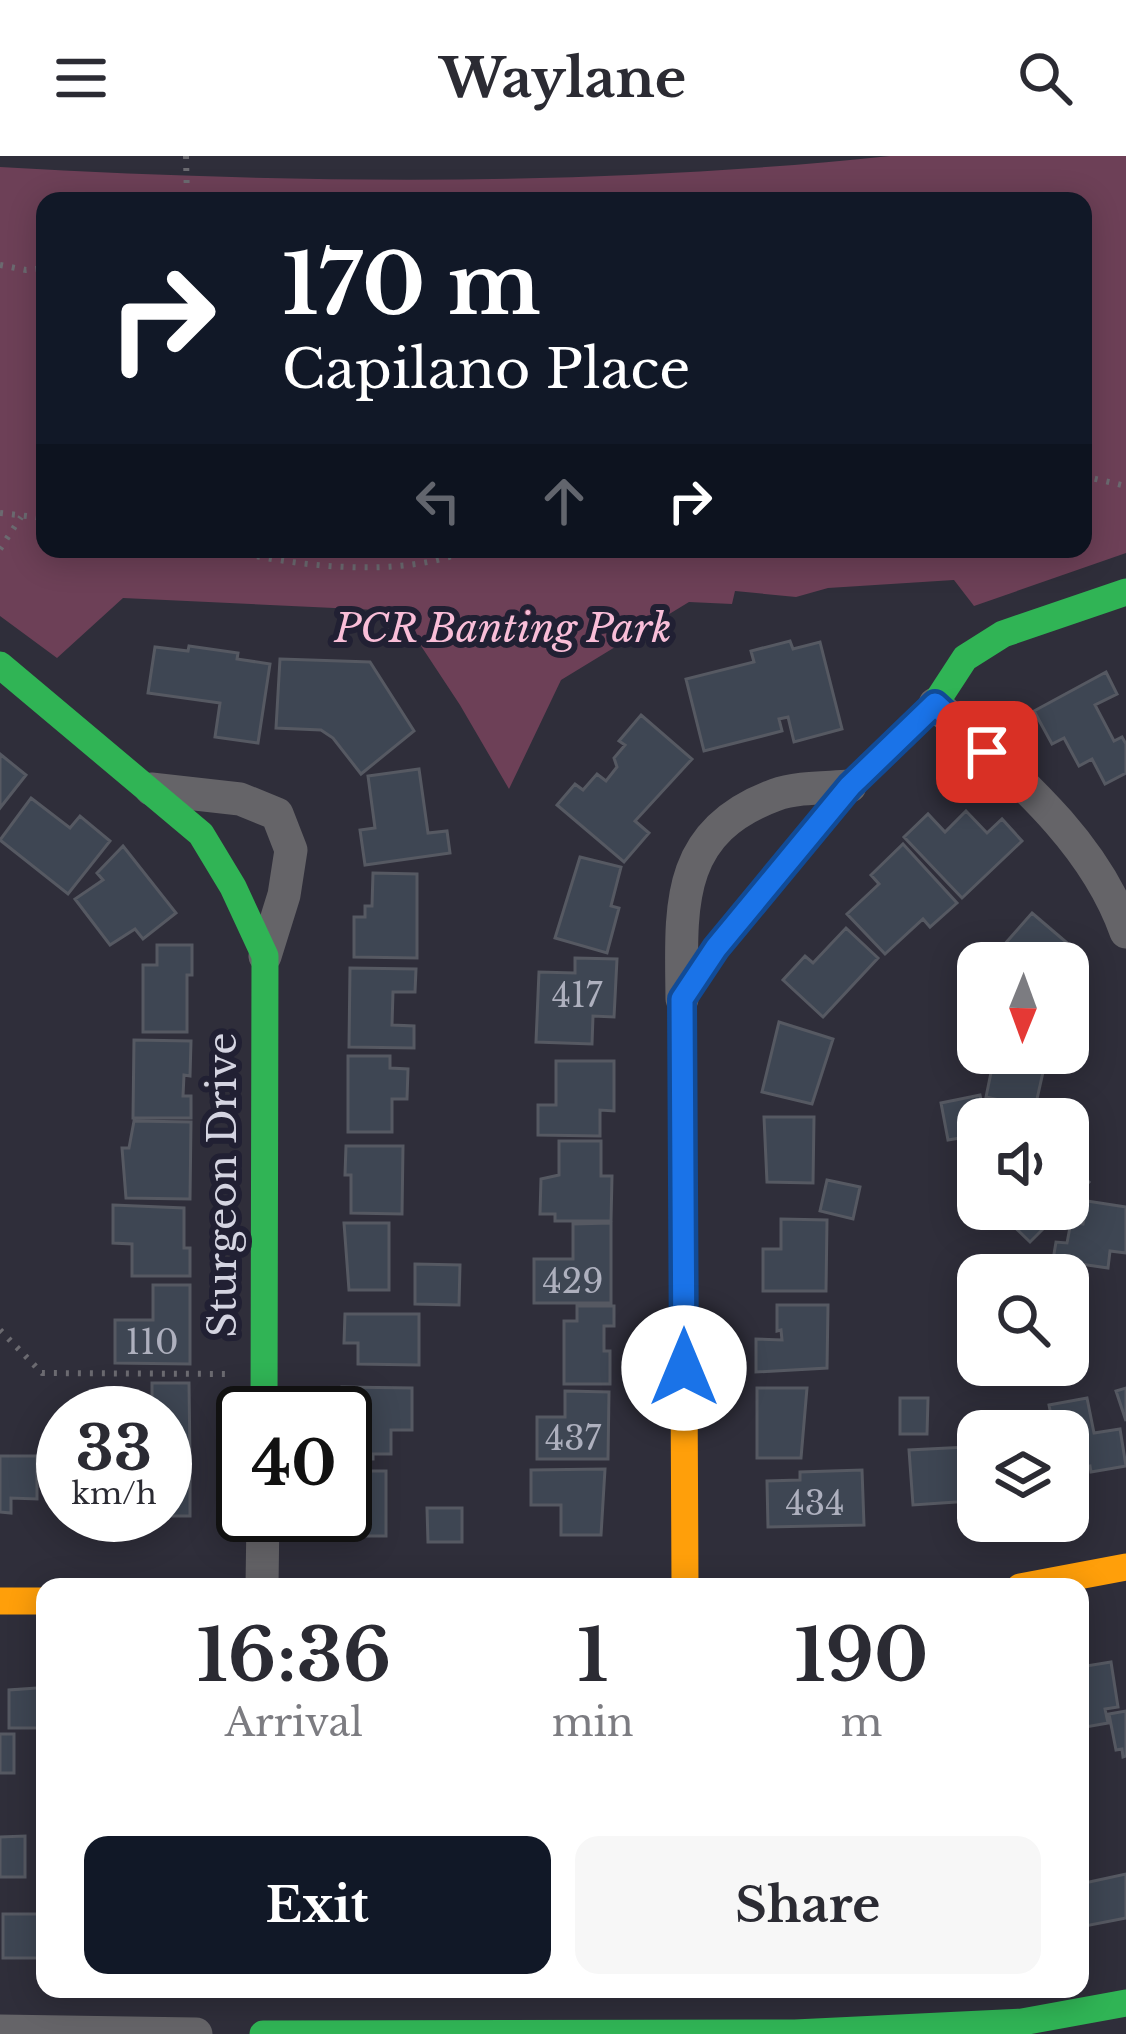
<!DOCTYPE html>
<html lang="en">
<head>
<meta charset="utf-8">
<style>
  body { margin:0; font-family:"Libre Baskerville",serif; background:#f7f7f7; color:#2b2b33; height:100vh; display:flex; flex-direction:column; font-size:45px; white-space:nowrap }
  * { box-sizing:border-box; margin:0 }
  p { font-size:39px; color:#7c7c81 }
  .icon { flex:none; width:66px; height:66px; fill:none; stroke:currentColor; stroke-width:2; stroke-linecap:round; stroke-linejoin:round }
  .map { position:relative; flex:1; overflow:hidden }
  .sheet { position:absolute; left:36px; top:1422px; width:1053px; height:420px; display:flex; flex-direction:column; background:#fff; border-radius:24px; box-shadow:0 6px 30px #0003 }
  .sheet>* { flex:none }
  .hud { position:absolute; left:36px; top:36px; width:1056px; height:366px; border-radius:24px; box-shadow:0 6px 30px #0003; background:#111827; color:#fff; overflow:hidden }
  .needle { width:78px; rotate:181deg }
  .controls { position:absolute; left:957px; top:786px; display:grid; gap:24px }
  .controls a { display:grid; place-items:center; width:132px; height:132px; border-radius:24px; background:#fff; box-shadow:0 6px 30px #0003; font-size:60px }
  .speed { position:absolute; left:36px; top:1230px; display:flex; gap:24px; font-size:60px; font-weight:700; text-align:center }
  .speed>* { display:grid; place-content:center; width:156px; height:156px; border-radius:50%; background:#fff; box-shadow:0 6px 30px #0003; line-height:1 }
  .speed small { font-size:30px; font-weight:400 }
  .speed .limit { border:6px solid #111; border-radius:18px; background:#fff; color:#111 }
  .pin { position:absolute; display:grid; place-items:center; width:102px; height:102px; color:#fff; margin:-51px; border-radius:24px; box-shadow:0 6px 18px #0006 }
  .me { position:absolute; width:132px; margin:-66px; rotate:0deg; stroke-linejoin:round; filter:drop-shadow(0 0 9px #0008) }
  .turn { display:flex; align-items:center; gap:42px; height:252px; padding:0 48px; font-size:54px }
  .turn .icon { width:156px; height:156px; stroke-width:2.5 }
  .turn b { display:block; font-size:84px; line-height:102px }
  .lanes { display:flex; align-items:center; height:114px; padding:0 48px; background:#0003; justify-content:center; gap:60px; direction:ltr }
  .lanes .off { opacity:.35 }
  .eta { display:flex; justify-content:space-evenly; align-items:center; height:204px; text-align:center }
  .eta b { font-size:72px; font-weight:700; line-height:84px }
  .cta { display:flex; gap:24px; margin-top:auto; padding:24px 48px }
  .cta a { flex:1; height:138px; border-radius:24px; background:#111827; color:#fff; font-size:48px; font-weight:700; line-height:138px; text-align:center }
  .cta a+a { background:#f7f7f7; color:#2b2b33 }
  header { display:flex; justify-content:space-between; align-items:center; height:156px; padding:0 48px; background:#fff; font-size:54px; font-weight:700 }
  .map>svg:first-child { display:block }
</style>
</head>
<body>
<header><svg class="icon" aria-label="menu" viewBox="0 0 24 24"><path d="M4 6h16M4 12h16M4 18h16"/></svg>Waylane<svg class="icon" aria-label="search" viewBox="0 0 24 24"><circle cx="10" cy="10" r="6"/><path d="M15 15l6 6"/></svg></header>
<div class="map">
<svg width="1126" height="1878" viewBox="0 0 1126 1878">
  <rect width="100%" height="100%" fill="#2f2e3a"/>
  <path fill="#6d4057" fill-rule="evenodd" d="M890,0H1126V397L974,450L954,424L828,432L796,441L735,435L732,448L689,446L561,524L509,633L460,549L398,455L123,442L57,502L0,460V11C297,28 594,31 890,0ZM45,45H1083V393H45Z"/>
  <path fill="#3e4653" stroke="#565962" stroke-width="3" d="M790,485L793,493L820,486L842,573L794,586L788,561L779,563L782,575L704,595L686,523L754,506L751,495Z
    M189,490L238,497L237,503L270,508L258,587L215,581L220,547L148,537L155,491L188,495Z
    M280,503L370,506L414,575L361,618L333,582L321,574L276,572Z
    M1106,516L1117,538L1095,549L1114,585L1122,581L1126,588V617L1105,628L1092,603L1079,610L1064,582L1052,588L1034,555Z
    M641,559L692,603L635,665L649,677L624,706L557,649L575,628L583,634L597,618L606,625L617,611L614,602L625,589L619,585Z
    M0,598L26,619L0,652Z
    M419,613L428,677L447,675L450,697L365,709L360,674L375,672L368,620Z
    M31,642L70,672L80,660L110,685L68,738L0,684Z
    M966,655L987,677L1002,663L1022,685L962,742L904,681L928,658L945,676Z
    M903,688L957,747L930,771L923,763L885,798L847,758L879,728L871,719Z
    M123,690L176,757L143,783L135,773L110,789L75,743L103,724L97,717Z
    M580,701L621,711L611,750L619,752L607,797L555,782Z
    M373,717L417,718V802L354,801V761H365V750H372Z
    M1032,757L1066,786L1058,796L1085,819L1068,839V807H1006L996,798Z
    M846,772L878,802L823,861L783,824L805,800L813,807Z
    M157,789H192V819H187V876H143V809H157Z
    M575,802L617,803L614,861L593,860L592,888L536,886L539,816L575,817Z
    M350,812L416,813L415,836H393L392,869L414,870V892L349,891Z
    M779,866L833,883L812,948L762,936Z
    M134,884L191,885L190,920L184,919L183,940H191V962H133Z
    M995,897H1035L1033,904L1045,907L1035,952L986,941Z
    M348,900H390V912L408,913L407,943H392V976H348Z
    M556,905H614V955L600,954V980L538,979V949H556Z
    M980,939L985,963H978V979L948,984L941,947Z
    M764,961H814L813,1027L767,1026Z
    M134,965L191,966L190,1043L126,1042L122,992H129Z
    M559,985H601V1020H612L611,1065H555V1058H540L541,1023L559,1019Z
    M346,990H403L402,1058L351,1057V1019H345Z
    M1068,1005L1089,1026L1068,1048Z
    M827,1024L860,1031L853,1063L820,1055Z
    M1087,1045L1126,1051V1097L1110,1095L1108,1112L1053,1104L1056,1086L1067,1087L1071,1066L1083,1068Z
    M113,1049L184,1052V1092H190V1120H132V1088L113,1087Z
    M996,1053H1063L1030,1086Z
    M781,1063L827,1064L826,1135H763V1093H781Z
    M344,1067H389V1134H349Z
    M611,1067V1147H534V1103H573V1068Z
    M415,1108L460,1109L459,1149L415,1148Z
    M153,1129H190V1208L115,1207V1164H153Z
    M777,1149H828L827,1212L756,1216V1183L782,1184L781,1174L777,1175Z
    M577,1150H614V1170H604V1195H610V1228H564V1165H577Z
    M345,1158H419V1209L358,1208V1187H344Z
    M152,1227H189L190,1304H165V1257H152Z
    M342,1231L412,1232V1274H391V1298H373V1303H345Z
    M757,1232H807L801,1302H757Z
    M1126,1232V1265L1116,1235Z
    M565,1235L609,1236L608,1303H537V1261H565Z
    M900,1242H928L927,1278H900Z
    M1087,1242L1094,1277L1120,1273L1126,1310L1091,1316L1090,1310L1068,1314V1275H1054L1049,1249Z
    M967,1291L970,1345L913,1349L909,1294Z
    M0,1300H37V1343L11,1342V1357L0,1356Z
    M165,1313H190V1360H124V1366H84V1359H165Z
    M605,1313L601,1379H561V1349H531V1314Z
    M862,1314L864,1369L768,1371L767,1325L800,1324V1316Z
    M346,1315H386V1380H341V1359H345L346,1354Z
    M427,1352H462V1386H428Z
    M1111,1506L1118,1551L1105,1553L1108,1567L1080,1572V1511Z
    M37,1532H45V1572H9V1534Z
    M1126,1555V1600L1123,1601L1122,1593L1116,1594L1109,1558Z
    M0,1578H14V1617H0Z
    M25,1680V1721H0V1681Z
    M1126,1718V1762L1080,1771V1728Z
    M3,1758H45V1802H3Z"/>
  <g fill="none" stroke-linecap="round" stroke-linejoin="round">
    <path stroke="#6b6a70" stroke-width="6" stroke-dasharray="3 9" stroke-linecap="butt" d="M186,0L187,45
      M0,109L26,114L45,112
      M1083,320L1126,330
      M0,357L45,362
      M0,393L21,361
      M222,393C295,410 400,424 471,393
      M0,1174L42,1217L225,1218"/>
    <path stroke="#656468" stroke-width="33" d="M935,548C1008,615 1092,680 1126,776
      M151,633L240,643L277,658L291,694L284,739L265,800
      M682,843C681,751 674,676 775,639C797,631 826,632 850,630
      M262,1431L263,1359
      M0,1875L196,1878"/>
    <path stroke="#30b455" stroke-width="27" d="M0,509L201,678L233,731L265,800L264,1257
      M683,1008L682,843L716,792L850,630L935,548L965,502L1003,478L1126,436
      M263,1878L795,1877L1022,1866L1126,1847"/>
    <path stroke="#ff9f0a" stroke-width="27" d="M683,1008L685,1431
      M1020,1431L1126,1411
      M0,1445H45"/>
  </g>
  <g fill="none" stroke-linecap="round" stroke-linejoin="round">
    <g stroke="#114b97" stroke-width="30">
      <path id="route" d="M684,1212L682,843L716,792L850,630L935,548L987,596"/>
    </g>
    <use href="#route" stroke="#1a73e8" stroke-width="21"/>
  </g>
  <g text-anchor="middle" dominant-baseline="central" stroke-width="12" stroke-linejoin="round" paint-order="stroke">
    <g font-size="33" fill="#aeb0be">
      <text x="577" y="839">417</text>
      <text x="573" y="1125">429</text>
      <text x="152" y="1186">110</text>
      <text x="573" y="1282">437</text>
      <text x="815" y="1347">434</text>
    </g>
    <g font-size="39" font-style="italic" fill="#f9bed8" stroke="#212033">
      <text x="503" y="472">PCR Banting Park</text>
    </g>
    <g font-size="39" fill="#d4d4e1" stroke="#212033">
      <text transform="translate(222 1029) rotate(-90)">Sturgeon Drive</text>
    </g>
  </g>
</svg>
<div class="controls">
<a><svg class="needle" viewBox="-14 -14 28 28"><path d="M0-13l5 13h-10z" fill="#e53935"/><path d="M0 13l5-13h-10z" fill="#7c7c81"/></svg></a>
<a><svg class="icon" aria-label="sound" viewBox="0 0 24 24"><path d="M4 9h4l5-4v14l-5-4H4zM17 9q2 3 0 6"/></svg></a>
<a><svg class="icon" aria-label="search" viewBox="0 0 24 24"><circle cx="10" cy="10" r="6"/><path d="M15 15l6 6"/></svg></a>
<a><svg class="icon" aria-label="layers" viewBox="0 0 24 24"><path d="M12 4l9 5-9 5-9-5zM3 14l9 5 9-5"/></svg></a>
</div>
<div class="speed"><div>33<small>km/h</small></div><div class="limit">40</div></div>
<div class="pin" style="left:987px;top:596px;background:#d93025"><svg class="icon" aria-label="arrive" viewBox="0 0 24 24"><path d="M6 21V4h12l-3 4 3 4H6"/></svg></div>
<svg class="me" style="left:684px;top:1212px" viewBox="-20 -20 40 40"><circle r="19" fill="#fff"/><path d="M0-13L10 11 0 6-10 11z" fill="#1a73e8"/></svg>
<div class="hud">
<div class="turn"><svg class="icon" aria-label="right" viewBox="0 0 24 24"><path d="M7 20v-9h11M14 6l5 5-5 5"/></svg><div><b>170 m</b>Capilano Place</div></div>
<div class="lanes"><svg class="icon off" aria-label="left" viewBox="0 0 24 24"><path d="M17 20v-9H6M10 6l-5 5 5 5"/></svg><svg class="icon off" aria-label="ahead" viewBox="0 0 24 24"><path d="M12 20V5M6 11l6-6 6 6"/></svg><svg class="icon" aria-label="right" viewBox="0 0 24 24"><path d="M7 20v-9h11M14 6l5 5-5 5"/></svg></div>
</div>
<section class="sheet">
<div class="eta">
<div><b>16:36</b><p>Arrival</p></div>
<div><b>1</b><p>min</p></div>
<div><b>190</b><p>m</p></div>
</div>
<div class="cta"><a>Exit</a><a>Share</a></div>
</section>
</div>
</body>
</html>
